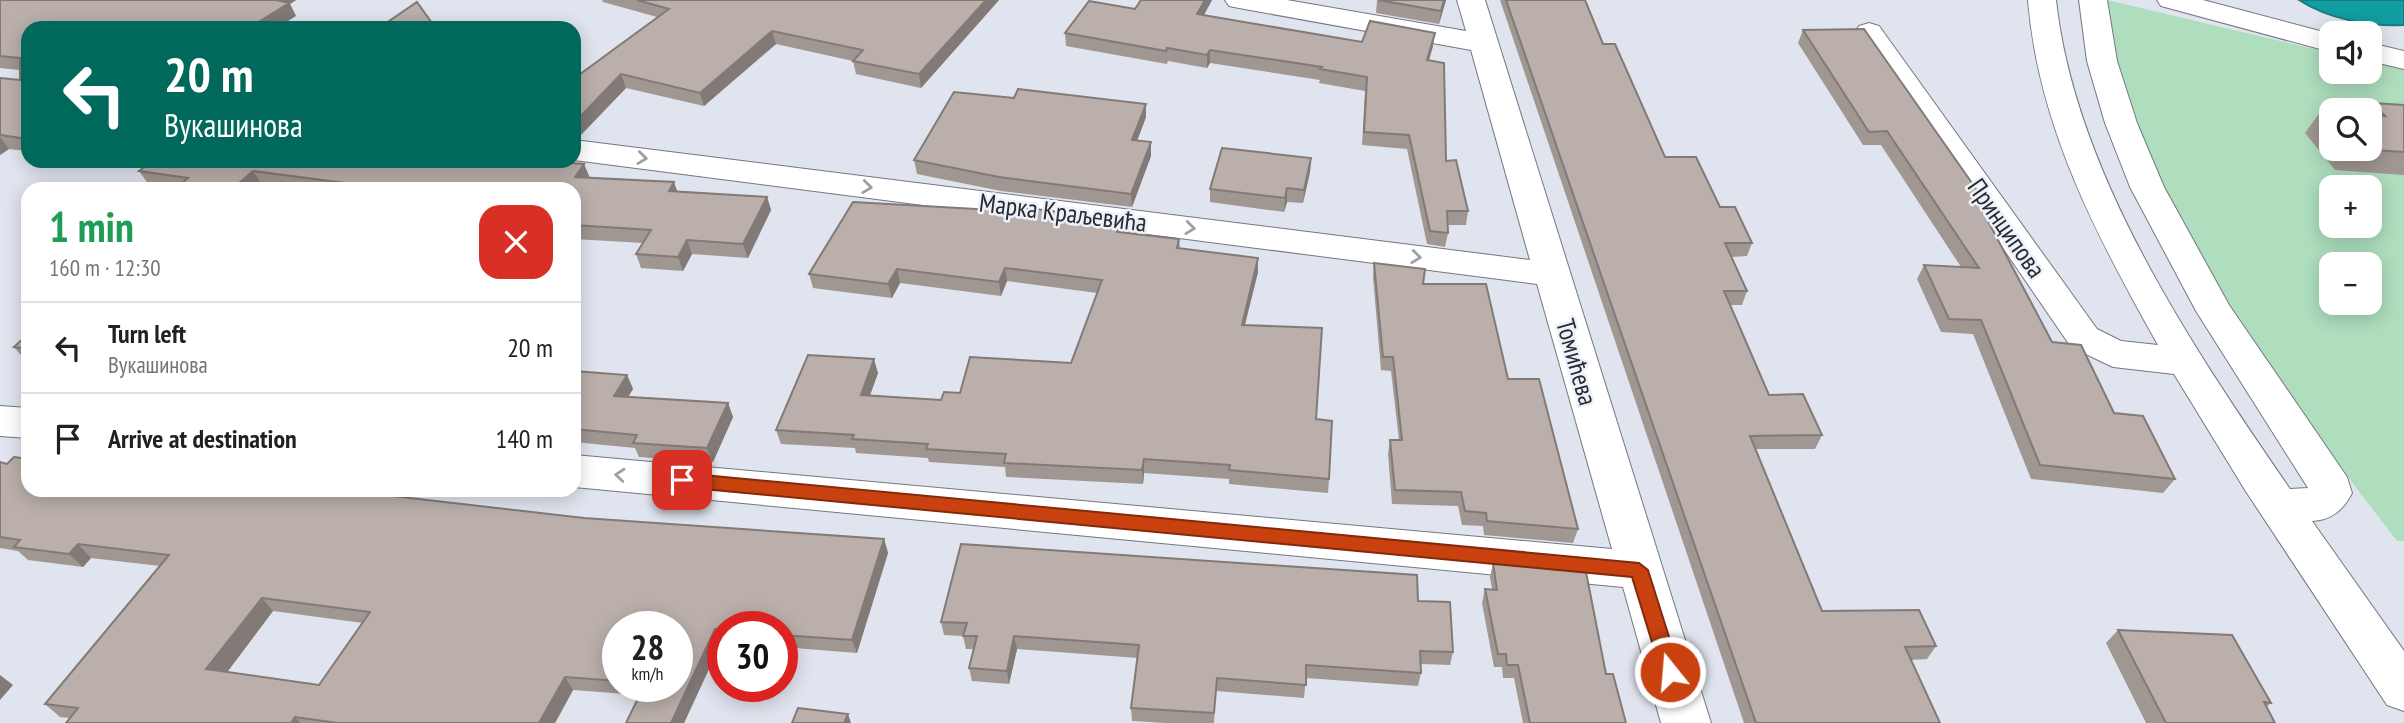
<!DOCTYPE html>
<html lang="en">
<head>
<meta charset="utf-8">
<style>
  body { margin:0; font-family:"PT Sans Narrow",sans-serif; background:#f6f6f6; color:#202124; height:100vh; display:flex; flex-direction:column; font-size:26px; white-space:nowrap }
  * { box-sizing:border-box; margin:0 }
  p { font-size:23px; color:#757577 }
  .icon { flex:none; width:38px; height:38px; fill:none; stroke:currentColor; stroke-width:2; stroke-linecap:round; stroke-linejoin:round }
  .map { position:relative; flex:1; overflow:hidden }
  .details { position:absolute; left:21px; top:182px; width:560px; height:315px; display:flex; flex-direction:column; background:#fff; border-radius:21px; box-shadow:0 4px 18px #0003 }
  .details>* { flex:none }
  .hud { position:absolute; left:21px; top:21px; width:560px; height:147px; border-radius:21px; box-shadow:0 4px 18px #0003; background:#00695c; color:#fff; overflow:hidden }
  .controls { position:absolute; left:2319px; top:21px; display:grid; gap:14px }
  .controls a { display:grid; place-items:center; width:63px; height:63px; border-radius:14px; background:#fff; box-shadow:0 4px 18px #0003; font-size:35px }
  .speed { position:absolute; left:602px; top:611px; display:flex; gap:14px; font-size:35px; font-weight:700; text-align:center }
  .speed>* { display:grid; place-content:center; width:91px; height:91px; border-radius:50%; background:#fff; box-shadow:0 4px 18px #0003; line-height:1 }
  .speed small { font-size:18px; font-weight:400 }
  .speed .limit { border:10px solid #d22; background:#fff; color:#111 }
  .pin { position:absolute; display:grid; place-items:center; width:60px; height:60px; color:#fff; margin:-30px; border-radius:14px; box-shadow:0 4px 10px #0006 }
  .me { position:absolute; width:77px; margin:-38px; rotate:343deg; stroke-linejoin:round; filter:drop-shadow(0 0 5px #0008) }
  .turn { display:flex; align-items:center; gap:24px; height:147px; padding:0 28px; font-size:32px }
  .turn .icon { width:91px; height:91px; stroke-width:2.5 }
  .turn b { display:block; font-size:49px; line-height:60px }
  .round { display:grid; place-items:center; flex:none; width:74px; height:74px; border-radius:21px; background:#f6f6f6 }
  .summary { display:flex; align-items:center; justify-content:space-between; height:119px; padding:0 28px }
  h1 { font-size:42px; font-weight:800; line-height:52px; color:#1e9e55 }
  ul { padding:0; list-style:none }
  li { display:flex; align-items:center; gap:21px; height:91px; padding:0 28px; border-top:2px solid #e0e0e0 }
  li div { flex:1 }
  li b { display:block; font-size:26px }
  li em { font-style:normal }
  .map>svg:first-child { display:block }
</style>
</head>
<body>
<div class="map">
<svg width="2404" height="723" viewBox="0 0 2404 723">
  <rect width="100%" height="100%" fill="#e0e4ee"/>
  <path fill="#aedebe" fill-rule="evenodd" d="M2107,0L2331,53V72H2370V62L2404,70V541H2397C2294,407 2187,268 2131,108C2124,87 2112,64 2108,43C2106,29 2108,14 2107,0ZM2331,110H2370V149H2331ZM2331,187H2370V226H2331ZM2331,264H2370V303H2331Z"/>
  <path fill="#119ea2" stroke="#187c80" stroke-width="2" d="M2299,0H2404V25C2370,27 2328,19 2299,0Z"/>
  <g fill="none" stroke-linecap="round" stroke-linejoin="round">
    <g stroke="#747781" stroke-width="2">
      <path id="minor" d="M1225,0H1287L1466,31L1457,0H1485L1711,723H1661L1623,587L574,487V455L1612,549L1537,284L574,160V140L1530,260L1471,50L1239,8L1229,6Z
        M2028,0H2056C2075,174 2193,348 2290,489L2308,488L2196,311L2130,187L2105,123L2087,61L2079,0H2107L2117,61L2137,123L2164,187L2229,305L2347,477L2352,493C2343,510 2332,520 2312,521L2404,651V711L2387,705L2245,490L2174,374L2113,367L2071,347L1855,32L1859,26L1869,23L1879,26L2097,329L2121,341L2158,345C2097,237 2038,125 2028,0Z
        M2157,0H2203L2331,34V52L2161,6Z
        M2370,43L2404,51V69L2370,61Z
        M0,406L28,408V438L0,436Z"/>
    </g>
    <use href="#minor" fill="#fff" fill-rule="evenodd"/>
  </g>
  <path fill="#a09692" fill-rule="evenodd" d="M0,0H296L290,4L296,16L28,28V151L9,149L0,155V78L20,80V70L0,68Z
    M602,0H999L921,88L856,74L853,61L776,44L704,106L626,88L578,138H574V77H576L657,17L603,2Z
    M1141,0H1212L1204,15L1362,42L1433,46L1429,60L1446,161L1468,211L1466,225H1448V233L1445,247L1427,244L1407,149L1362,145L1365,91L1319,83L1320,80L1210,63L1207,68L1168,61L1167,64L1066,46L1065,33L1135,9Z
    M1377,0H1446L1439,24L1376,13Z
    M1500,0H1585L1603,44L1665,157L1720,207L1752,243L1747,256L1731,257L1747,291L1742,305H1730L1769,395L1822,435L1815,449H1756L1822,611L1936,646L1927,659L1911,660L1940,723H1744Z
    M1803,30L2000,223L1994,233L2052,342L2114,413L2175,479L2163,493L2031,479L1973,334L1941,332L1917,279L1924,265L1961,267L1881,145H1863L1798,43Z
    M2373,103L2404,105V175L2335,170L2305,133L2321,111L2331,112V149H2370V110H2368Z
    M1146,117L1137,141L1151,142V156L1132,207L1001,191L917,174L914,160Z
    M1311,158L1310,172L1303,203L1287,202L1284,212L1210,202V189Z
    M98,161H556L555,162L590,178L677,191L767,197L771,210L748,258L692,254L683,271L641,268L636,254L643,243L574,239V189H293L262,185L257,189H177L149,185L139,171L144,167Z
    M1122,220V232L1179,239L1180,248L1258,272L1245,325L1316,419L1329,479L1328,493L1229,484V479L1144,473L1143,484L1006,477L1005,467L929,462L928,458L856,453L855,448L781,444L776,430L878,373L870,395L941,400L960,393L1071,363L1097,293L1007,281L1001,296L900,283L892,298L813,288L809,274Z
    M1374,263L1423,284L1508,379L1578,529L1573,543L1484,535L1483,526L1462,525L1458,506L1392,504L1388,454L1390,440H1399L1391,371L1381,370L1373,277Z
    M28,334V361H26L14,347Z
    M574,371L627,375L633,389L628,397L728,403L733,417L713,462L639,457L635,448L574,442Z
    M14,457L28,459V490H340L584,518L884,539L888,553L857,653L782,647V626H723V643H721L684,723H626L640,695L573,690L555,723H66L70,718L60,717L45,704L160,566L91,558L83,567L28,560L18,551L0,548V462L7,464ZM273,611L363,623L319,685L227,672ZM618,626H677V686H618Z
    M1493,563L1606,674L1626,723H1523L1514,678H1503L1502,667H1494L1482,603L1485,589H1492L1490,577Z
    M1418,601L1453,652L1450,665L1421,664V673L1418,686L1306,678L1304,698L1216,691L1214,723H1165L1132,721L1131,708L1138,658L1017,649L1009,684L972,681L969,668L974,649H966L963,636L944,635L941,622Z
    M2118,630L2271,703L2266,707L2275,723H2146L2106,643Z"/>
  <path fill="#827a77" d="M271,0H296L290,4L296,16L277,28H256L254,25Z
    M986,0H999L921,88L919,74Z
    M1205,0H1212L1197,27V14Z
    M1444,0H1446L1439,24L1441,11Z
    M772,31L776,44L704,106L700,93Z
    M1435,33L1433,46L1425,73L1427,60Z
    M1210,50V63L1207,68V55Z
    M621,74L626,88L578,138L574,127V123Z
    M1146,104V117L1132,154V140Z
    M0,137L9,149L0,155Z
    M1151,142V156L1132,207L1131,194Z
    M1311,158L1310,172L1303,203L1304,190Z
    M584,164L590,178L575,177Z
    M253,171L262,185L257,189H232Z
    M674,182L679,196L669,191Z
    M1287,188V202L1284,212L1285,198Z
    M767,197L771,210L748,258L743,244Z
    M1122,220V233L1117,232Z
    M687,240L692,254L683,271L678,257Z
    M1258,258V272L1241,339L1242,325Z
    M1005,268L1007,281L1001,296L999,282Z
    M897,269L900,283L892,298L888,284Z
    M874,359L878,373L865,409L861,395Z
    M627,375L633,389L620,410L614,396Z
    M728,403L733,417L713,462L707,448Z
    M1144,459V473L1143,484L1142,470Z
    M884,539L888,553L857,653L852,640Z
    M78,544L91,558L83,567L69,554Z
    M262,598L273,611L219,683L206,669Z
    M715,629L721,643L684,723H671Z
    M1014,636L1017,649L1009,684L1007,671Z
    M0,675L13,685L0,700Z
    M565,677L573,690L555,723H539Z
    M848,714L851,723H844Z
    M295,717L300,723H291Z"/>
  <path fill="#baafaa" stroke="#827a77" stroke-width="2" fill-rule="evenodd" d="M0,0H276L289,3L254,25L272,28H28V139L0,135V78L20,80V58L0,56Z
    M637,0H986L919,74L853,61L863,50L772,31L700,93L621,74L574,123V77H576L669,9Z
    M1141,0H1205L1197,14L1362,42L1370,21L1435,33L1427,60L1444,63L1446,161L1456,160L1468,211H1447L1448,233L1430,231L1409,135L1364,132L1367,77L1320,69L1322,67L1210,50L1207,55L1167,48L1166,51L1065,33L1089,1L1135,9Z
    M1378,0H1444L1441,11Z
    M1506,0H1585L1603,44H1615L1665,157H1696L1720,207H1735L1752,243H1725L1747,291H1724L1769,395L1803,394L1822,435L1750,436L1822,611L1919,610L1936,646L1905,647L1940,723H1756Z
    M417,2L434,26L432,28H379Z
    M1864,29L2000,223H1989L2052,342L2081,345L2114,413L2143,416L2175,479L2040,465L1981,320L1949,319L1924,265L1979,268L1887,131L1869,132L1803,30Z
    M1018,89L1146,104L1132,140L1151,142L1131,194L999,177L914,160L954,92L1014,98Z
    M2373,103L2404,105V152L2358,149H2370V115L2385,116Z
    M2321,111L2331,112V124Z
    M1222,148L1311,158L1304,190L1287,188L1285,198L1210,189Z
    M152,161H539L584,164L575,177L674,182L669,191L767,197L743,244L687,240L678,257L636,254L651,230L574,225V189H391L253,171L232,189H212L180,185L188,178L139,171Z
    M853,202L1011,211L1012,206L1122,220L1117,232L1179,239L1177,248L1258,258L1242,325L1322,328L1316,419L1332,421L1329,479L1229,470L1230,465L1144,459L1142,470L1004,463L1006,454L926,449L928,444L852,439L854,435L776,430L808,355L874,359L861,395L941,400L944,392L960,393L970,357L1071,363L1102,280L1005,268L999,282L897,269L888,284L809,274Z
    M1374,263L1425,269L1423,284H1486L1508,379H1539L1578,529L1487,521L1486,513L1465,511L1461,492L1395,490L1390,440H1402L1393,357H1383Z
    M28,334V349L14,347Z
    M574,371L627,375L614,396L728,403L707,448L633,443L637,435L574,429Z
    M14,457L28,459V490H340L584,518L884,539L852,640L782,635V626H723V630L715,629L671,723H626L644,686H677V626H618V681L565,677L539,723H338L295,717L291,723H66L78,708L45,704L169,555L78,544L69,554L14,547L20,540L0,537V462L7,464ZM262,598L370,612L319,685L206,669Z
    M961,544L1417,575L1418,601L1450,602L1453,652L1420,651L1421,673L1306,665V685L1217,678L1214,713L1131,708L1139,645L1014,636L1007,671L969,668L977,636H963L967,623L941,622Z
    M1493,563L1586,572L1606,674H1613L1626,723H1530L1518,665H1507L1506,654H1498L1485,589L1497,590Z
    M2118,630L2232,635L2271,703L2264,702L2275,723H2166Z
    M798,708L848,714L844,723H792Z"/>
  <defs><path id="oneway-chevron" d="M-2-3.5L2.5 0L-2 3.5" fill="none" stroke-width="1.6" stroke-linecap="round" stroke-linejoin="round" transform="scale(1.75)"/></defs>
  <g stroke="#9fa0a1">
    <use href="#oneway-chevron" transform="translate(642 158) rotate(7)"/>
    <use href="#oneway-chevron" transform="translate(867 187) rotate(7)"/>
    <use href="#oneway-chevron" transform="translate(1190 228) rotate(7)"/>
    <use href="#oneway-chevron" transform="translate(1416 257) rotate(7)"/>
    <use href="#oneway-chevron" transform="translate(620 475) rotate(-175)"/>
  </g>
  <path fill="#c8410f" stroke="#822a0a" stroke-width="2" d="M682,473L1639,563L1648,570L1680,672L1677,678L1670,681L1663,678L1632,577L682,487L673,480Z"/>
  <g text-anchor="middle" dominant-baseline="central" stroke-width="5" stroke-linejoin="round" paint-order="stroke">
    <g font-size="26" fill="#2a2b2f" stroke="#edf1fb">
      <text transform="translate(1063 212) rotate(7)">Марка Краљевића</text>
      <text transform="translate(2007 228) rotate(55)">Принципова</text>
      <text transform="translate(1577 362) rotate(74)">Томићева</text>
    </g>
  </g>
</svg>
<div class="controls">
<a><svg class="icon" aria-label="sound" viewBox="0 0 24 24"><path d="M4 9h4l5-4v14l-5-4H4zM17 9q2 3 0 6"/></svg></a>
<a><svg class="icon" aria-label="search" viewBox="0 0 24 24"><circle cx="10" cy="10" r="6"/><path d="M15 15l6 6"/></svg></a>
<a>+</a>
<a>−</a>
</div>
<div class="speed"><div>28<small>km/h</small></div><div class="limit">30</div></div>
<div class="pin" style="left:682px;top:480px;background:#d93025"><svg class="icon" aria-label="arrive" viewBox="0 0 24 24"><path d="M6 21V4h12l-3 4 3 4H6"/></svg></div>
<svg class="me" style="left:1670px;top:672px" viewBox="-20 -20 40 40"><circle r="17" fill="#c8410f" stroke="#fff" stroke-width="3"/><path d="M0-11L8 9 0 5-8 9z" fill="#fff"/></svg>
<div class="hud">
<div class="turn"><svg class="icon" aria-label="left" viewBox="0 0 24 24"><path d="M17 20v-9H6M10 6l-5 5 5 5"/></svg><div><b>20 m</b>Вукашинова</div></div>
</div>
<section class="details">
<div class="summary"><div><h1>1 min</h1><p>160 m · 12:30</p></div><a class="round" style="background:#d93025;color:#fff"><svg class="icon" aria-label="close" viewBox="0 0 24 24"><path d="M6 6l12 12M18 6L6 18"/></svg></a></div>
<ul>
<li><svg class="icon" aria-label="left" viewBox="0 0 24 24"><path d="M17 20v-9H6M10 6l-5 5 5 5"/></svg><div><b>Turn left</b><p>Вукашинова</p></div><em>20 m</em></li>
<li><svg class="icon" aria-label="arrive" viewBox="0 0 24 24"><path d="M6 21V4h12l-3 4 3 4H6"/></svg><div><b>Arrive at destination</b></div><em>140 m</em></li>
</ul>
</section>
</div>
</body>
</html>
